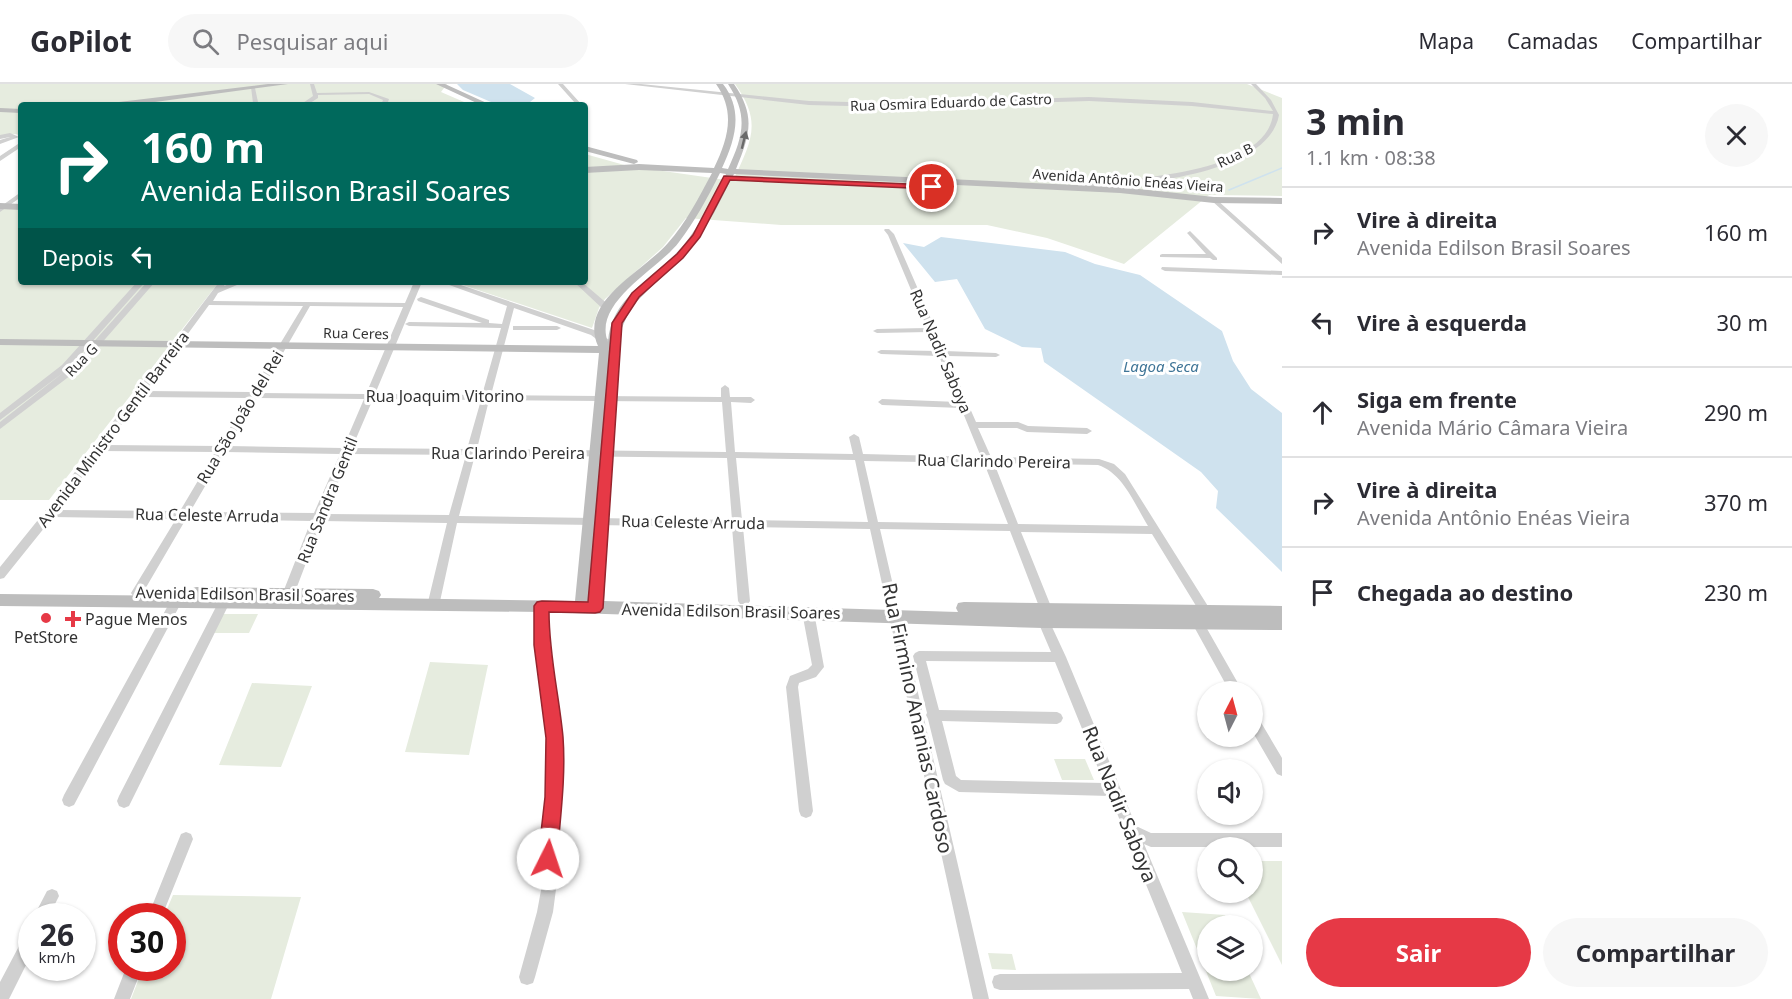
<!DOCTYPE html>
<html lang="pt">
<head>
<meta charset="utf-8">
<style>
  body { margin:0; font-family:"Noto Sans",sans-serif; background:#f7f7f7; color:#2b2b33; height:100vh; display:flex; flex-direction:column; font-size:22px; white-space:nowrap }
  * { box-sizing:border-box; margin:0 }
  p { font-size:20px; color:#7c7c81 }
  .icon { flex:none; width:33px; height:33px; fill:none; stroke:currentColor; stroke-width:2; stroke-linecap:round; stroke-linejoin:round }
  .map { position:relative; flex:1; overflow:hidden }
  .sheet { display:flex; flex-direction:column; background:#fff; width:510px }
  .sheet>* { flex:none }
  .banner { position:absolute; left:18px; top:18px; width:570px; height:183px; border-radius:6px; box-shadow:0 2px 4px #0004; background:#00695c; color:#fff; overflow:hidden }
  .needle { width:39px; rotate:6deg }
  .buttons { position:absolute; left:1197px; top:597px; display:grid; gap:12px }
  .buttons a { display:grid; place-items:center; width:66px; height:66px; border-radius:50%; background:#fff; box-shadow:0 2px 4px #0004; font-size:30px }
  .speed { position:absolute; left:18px; top:819px; display:flex; gap:12px; font-size:30px; font-weight:700; text-align:center }
  .speed>* { display:grid; place-content:center; width:78px; height:78px; border-radius:50%; background:#fff; box-shadow:0 2px 4px #0004; line-height:1 }
  .speed small { font-size:15px; font-weight:400 }
  .speed .limit { border:9px solid #d22; background:#fff; color:#111 }
  .pin { position:absolute; display:grid; place-items:center; width:51px; height:51px; color:#fff; margin:-26px; border:3px solid #fff; border-radius:50%; box-shadow:0 2px 6px #0007 }
  .me { position:absolute; width:66px; margin:-33px; rotate:4deg; stroke-linejoin:round; filter:drop-shadow(0 0 4px #0008) }
  .turn { display:flex; align-items:center; gap:21px; height:126px; padding:0 24px; font-size:27px }
  .turn .icon { width:78px; height:78px; stroke-width:2.5 }
  .turn b { display:block; font-size:42px; line-height:51px }
  .then { display:flex; align-items:center; height:57px; padding:0 24px; background:#0003; gap:12px; font-size:22px }
  .round { display:grid; place-items:center; flex:none; width:63px; height:63px; border-radius:32px; background:#f7f7f7 }
  .headline { display:flex; align-items:center; justify-content:space-between; height:102px; padding:0 24px }
  h1 { font-size:36px; font-weight:700; line-height:45px }
  .action { display:flex; gap:12px; margin-top:auto; padding:12px 24px }
  .action a { flex:1; height:69px; border-radius:36px; background:#e63946; color:#fff; font-size:24px; font-weight:700; line-height:69px; text-align:center }
  .action a+a { background:#f7f7f7; color:#2b2b33 }
  ul { padding:0; list-style:none }
  li { display:flex; align-items:center; gap:18px; height:90px; padding:0 24px; border-top:2px solid #e1e1e2 }
  li div { flex:1 }
  li b { display:block; font-size:22px }
  li em { font-style:normal }
  header { display:flex; align-items:center; gap:36px; box-sizing:border-box; height:84px; padding:0 30px; background:#fff; border-bottom:2px solid #e1e1e2 }
  header strong { font-size:28px }
  nav { display:flex; gap:33px; margin-inline-start:auto; font-size:21px }
  .search { width:420px; height:54px; background:#f7f7f7; display:flex; align-items:center; gap:15px; box-sizing:border-box; padding:0 21px; border-radius:33px; color:#7c7c81; font-size:22px }
  main { display:flex; flex:1; min-height:0 }
  .map>svg:first-child { display:block }
</style>
</head>
<body>
<header>
<strong>GoPilot</strong>
<div class="search"><svg class="icon" aria-label="search" viewBox="0 0 24 24"><circle cx="10" cy="10" r="6"/><path d="M15 15l6 6"/></svg>Pesquisar aqui</div>
<nav><a>Mapa</a><a>Camadas</a><a>Compartilhar</a></nav>
</header>
<main>
<div class="map">
<svg width="1282" height="915" viewBox="0 0 1282 915">
  <rect width="100%" height="100%" fill="#fff"/>
  <path fill="#e6ecdf" d="M0,0H447L441,8L471,21H21V52L16,50L0,52Z
    M735,0H1247L1282,14V112L1209,111L1124,180L1047,154L987,141H781L686,134L663,163L605,215L599,224L592,244L454,198H585V70L628,82L733,97C751,57 763,39 735,0Z
    M0,123H21V198H219L49,416H0Z
    M223,530H258L249,549H214Z
    M430,578L488,581L469,671L405,668Z
    M252,599L312,602L281,683L219,681Z
    M1054,675H1085L1094,696H1062Z
    M1253,777H1282V881L1246,809L1252,808Z
    M173,811L301,813L271,915H131L143,884H172V832H164Z
    M1182,828L1225,831L1229,841L1208,842V886L1248,887L1261,915L1216,912Z
    M988,869L1012,870L1016,886L992,885Z"/>
  <path fill="#cfe2ee" d="M457,0H510L535,14L530,18L531,21H498L463,6Z
    M941,153L1065,168L1095,180L1140,191L1222,247L1233,277L1251,305L1282,329V488L1216,424L1218,407L1201,388L1044,278L1041,264L1022,263L985,245L957,195L935,198L903,159L924,163Z"/>
  <g fill="none" stroke-linecap="round" stroke-linejoin="round">
    <path stroke="#cfe2ee" stroke-width="1.5" d="M1229,106L1282,84"/>
    <path fill="#d0d0d0" fill-rule="evenodd" d="M310,0H314L317,9L369,8L389,15L387,21H381L383,16L369,10L318,11V14L307,21H300L313,12Z
      M558,0H563L582,21H558L560,18L575,19Z
      M625,0H641L809,17L888,19L1089,13L1192,18L1273,27L1265,14L1251,0H1256L1271,16L1279,31C1268,94 1127,101 1077,105L1075,104V102C1121,94 1266,93 1273,30L1192,22L1089,17L888,23L809,21Z
      M251,3L255,4L258,18L262,21H256L253,19Z
      M585,32L588,34V64L585,66Z
      M10,49L19,53L0,60V56L10,53L0,55V51Z
      M21,58V63L0,77V72Z
      M21,108V113L0,128V123Z
      M1212,115H1216L1282,174V180L1212,117Z
      M885,145H889L894,150L945,267L996,269L1000,271L996,273L947,272L976,338H1018L1028,342L1087,344L1092,347L1087,350L1027,348L1017,344H978L991,373L1099,375L1114,380L1125,390L1211,527L1209,530L1205,531L1201,530L1152,450L1021,448L1052,525L1050,528H1042L1040,525L1010,447L880,445L989,915H973L870,445L743,443L750,517L748,520H740L738,517L732,443L457,439L439,522L437,525H429L427,522L447,439L322,437L292,516L290,519H282L280,516L311,437L186,435L141,512H133L131,509L176,435L53,433L4,494L0,495V483L46,426L219,198H227L224,202L234,198H244L218,209L213,217L405,219L414,198H422L375,310L482,311L501,244L409,242L405,240L409,238L482,239L418,217L417,215L421,213L489,236V239L502,240L507,222L441,198H452L597,247L604,253L618,260L614,262C605,260 598,257 591,251L514,224L491,311L721,313V304L725,301L729,304L730,313H751L755,316L751,319L731,318L735,368L853,370L849,353L854,350L859,353L863,370L981,373L961,324L882,321L878,318L882,315L958,318L939,272L881,270L877,268L881,266L937,267L929,248L877,249L873,247L877,245L927,244L888,151L884,146ZM209,221L303,222L251,308L146,307ZM310,222L403,223L366,310L260,309ZM142,313L248,314L219,362L106,361ZM257,314L364,315L343,364L228,362ZM373,315L481,316L467,365L352,364ZM489,316L722,318L726,368L477,365ZM101,367L215,368L180,427L58,426ZM225,368L340,370L314,429L190,428ZM350,370L466,371L449,431L325,430ZM475,371L727,374L732,436L459,432ZM736,374L855,376L868,438L742,436ZM864,377L984,379L1008,440L878,438ZM994,379L1098,381C1123,389 1135,421 1148,442L1018,440Z
      M1190,147L1217,174V176H1213L1210,174L1160,173V171L1162,170H1206L1188,150L1187,149Z
      M1162,183L1282,187V191L1165,187L1161,185Z
      M137,198H145L68,285L0,336V329L62,281Z
      M147,198H155L79,285L0,345V338L73,281Z
      M574,198H582L610,222V226H604Z
      M513,242H557L561,244L557,246H513Z
      M175,515L179,516L181,519L74,721L69,723L64,721L62,716L64,711L171,516Z
      M223,516L227,517L229,520L129,722L124,724L119,722L117,717L119,712L219,517Z
      M542,518L546,519L548,522L547,561L560,654V713L554,764L558,790L553,828L535,893L533,899L527,901L521,899L519,893L537,828L544,790L540,764L546,713L548,654L535,561L536,522L538,519Z
      M808,523L812,525L814,528L824,583L816,593L799,599L798,603L813,727L811,732L806,734L801,732L799,727L786,603L790,592L808,585L812,581L802,528L804,525Z
      M1042,528L1046,530L1066,573L1136,742L1151,749H1282V763H1151L1144,760L1209,915H1193L1189,905L1000,906L994,904L992,898L994,892L1000,890L1182,889L1110,712L959,708L945,700L943,696L928,635L926,631L927,629L913,572L915,569L919,567L1051,568L1036,533L1038,530ZM926,577L1055,578L1104,699L961,696L956,692L942,637L1057,640L1061,638L1063,634L1061,630L1057,628L939,626Z
      M1198,534L1202,536L1243,608H1230L1192,539L1194,536Z
      M1252,629L1256,630L1282,674V692L1277,690L1252,647Z
      M186,748L191,750L193,755L162,832H148L181,750Z
      M52,805L57,807L59,812L49,832H34L47,807Z
      M32,845V869L9,915H0V898L27,847Z
      M126,884H142L130,915H114Z"/>
    <path fill="#bdbdbd" fill-rule="evenodd" d="M268,0H288L133,21H94Z
      M436,0H445L491,21H481Z
      M716,0H723C744,27 735,56 722,84L728,85C743,52 749,32 728,0H734C756,32 750,51 736,85L1120,103L1214,113L1282,114V120L1214,119L1120,109L734,90L714,129L692,163L631,223L621,246L619,274L617,276L610,277L605,340H613L614,343L604,517L958,528L956,524L958,519L964,518L1282,522V546L1043,544L542,528L0,522V510L190,512L188,509L190,505L196,503L373,505L379,507L381,511L379,514L575,517L599,269L0,261V255L598,262C578,217 643,188 668,159C686,139 699,113 712,89L639,86L585,89V83L639,80L714,84C728,55 736,28 716,0ZM720,89L726,90C713,114 701,140 683,162C656,193 611,212 608,258C592,218 659,185 679,158C695,137 708,113 720,89Z
      M0,24L21,25V29L0,28Z
      M585,62L637,76L638,78L634,80L585,67Z
      M0,119L21,120V126L0,125Z"/>
  </g>
  <defs><path id="oneway-solid" d="M-6-.8H1V-3.2L6.5 0L1 3.2V.8H-6Z" transform="scale(1.5)"/></defs>
  <use fill="#6a6a6a" href="#oneway-solid" transform="translate(744 56) rotate(-76)"/>
  <path fill="#e63946" stroke="#96252e" stroke-width="1.5" d="M724,92L932,101L936,103L932,105L730,96L700,153L683,174L639,213L622,239L603,524L600,528L595,529L549,528C549,571 559,611 563,653C566,693 560,735 557,775L554,781L548,784L541,781L538,775L545,713L546,654L534,561V522L537,518L542,517L588,518L612,239L632,209L677,170L693,151Z"/>
  <g fill="#e63946" stroke="#fff" stroke-width="2">
    <circle cx="46" cy="534" r="6"/>
    <path d="M70 526h6v6h6v6h-6v6h-6v-6h-6v-6h6z"/>
  </g>
  <g text-anchor="middle" dominant-baseline="central" stroke-width="6" stroke-linejoin="round" paint-order="stroke">
    <g font-size="14" fill="#333" stroke="#fff">
      <text transform="translate(951 18) rotate(-2)">Rua Osmira Eduardo de Castro</text>
      <text transform="translate(1235 71) rotate(-26)">Rua B</text>
      <text transform="translate(1128 96) rotate(4)">Avenida Antônio Enéas Vieira</text>
      <text transform="translate(356 249) rotate(1)">Rua Ceres</text>
      <text transform="translate(81 276) rotate(-46)">Rua G</text>
    </g>
    <g font-size="15" font-style="italic" fill="#3f7597" stroke="#fff">
      <text x="1161" y="282">Lagoa Seca</text>
    </g>
    <g font-size="16" fill="#333" stroke="#fff">
      <text transform="translate(941 267) rotate(67)">Rua Nadir Saboya</text>
      <text x="445" y="312">Rua Joaquim Vitorino</text>
      <text transform="translate(240 333) rotate(-59)">Rua São João del Rei</text>
      <text transform="translate(113 345) rotate(-53)">Avenida Ministro Gentil Barreira</text>
      <text x="508" y="369">Rua Clarindo Pereira</text>
      <text transform="translate(994 377) rotate(1)">Rua Clarindo Pereira</text>
      <text transform="translate(327 416) rotate(-68)">Rua Sandra Gentil</text>
      <text transform="translate(207 431) rotate(1)">Rua Celeste Arruda</text>
      <text transform="translate(693 438) rotate(1)">Rua Celeste Arruda</text>
      <text transform="translate(245 510) rotate(1)">Avenida Edilson Brasil Soares</text>
      <text transform="translate(731 527) rotate(1)">Avenida Edilson Brasil Soares</text>
    </g>
    <g font-size="16" fill="#333" stroke="#fff" text-anchor="start">
      <text x="85" y="535">Pague Menos</text>
      <text x="46" y="553" text-anchor="middle">PetStore</text>
    </g>
    <g font-size="20" fill="#333" stroke="#fff">
      <text transform="translate(918 634) rotate(78)">Rua Firmino Ananias Cardoso</text>
      <text transform="translate(1120 720) rotate(68)">Rua Nadir Saboya</text>
    </g>
  </g>
</svg>
<div class="buttons">
<a><svg class="needle" viewBox="-14 -14 28 28"><path d="M0-13l5 13h-10z" fill="#e53935"/><path d="M0 13l5-13h-10z" fill="#7c7c81"/></svg></a>
<a><svg class="icon" aria-label="sound" viewBox="0 0 24 24"><path d="M4 9h4l5-4v14l-5-4H4zM17 9q2 3 0 6"/></svg></a>
<a><svg class="icon" aria-label="search" viewBox="0 0 24 24"><circle cx="10" cy="10" r="6"/><path d="M15 15l6 6"/></svg></a>
<a><svg class="icon" aria-label="layers" viewBox="0 0 24 24"><path d="M12 4l9 5-9 5-9-5zM3 14l9 5 9-5"/></svg></a>
</div>
<div class="speed"><div>26<small>km/h</small></div><div class="limit">30</div></div>
<div class="pin" style="left:932px;top:103px;background:#d93025"><svg class="icon" aria-label="arrive" viewBox="0 0 24 24"><path d="M6 21V4h12l-3 4 3 4H6"/></svg></div>
<svg class="me" style="left:548px;top:775px" viewBox="-20 -20 40 40"><circle r="19" fill="#fff"/><path d="M0-13L10 11 0 6-10 11z" fill="#e63946"/></svg>
<div class="banner">
<div class="turn"><svg class="icon" aria-label="right" viewBox="0 0 24 24"><path d="M7 20v-9h11M14 6l5 5-5 5"/></svg><div><b>160 m</b>Avenida Edilson Brasil Soares</div></div>
<div class="then">Depois<svg class="icon" aria-label="left" viewBox="0 0 24 24"><path d="M17 20v-9H6M10 6l-5 5 5 5"/></svg></div>
</div>
</div>
<section class="sheet">
<div class="headline"><div><h1>3 min</h1><p>1.1 km · 08:38</p></div><a class="round"><svg class="icon" aria-label="close" viewBox="0 0 24 24"><path d="M6 6l12 12M18 6L6 18"/></svg></a></div>
<ul>
<li><svg class="icon" aria-label="right" viewBox="0 0 24 24"><path d="M7 20v-9h11M14 6l5 5-5 5"/></svg><div><b>Vire à direita</b><p>Avenida Edilson Brasil Soares</p></div><em>160 m</em></li>
<li><svg class="icon" aria-label="left" viewBox="0 0 24 24"><path d="M17 20v-9H6M10 6l-5 5 5 5"/></svg><div><b>Vire à esquerda</b></div><em>30 m</em></li>
<li><svg class="icon" aria-label="ahead" viewBox="0 0 24 24"><path d="M12 20V5M6 11l6-6 6 6"/></svg><div><b>Siga em frente</b><p>Avenida Mário Câmara Vieira</p></div><em>290 m</em></li>
<li><svg class="icon" aria-label="right" viewBox="0 0 24 24"><path d="M7 20v-9h11M14 6l5 5-5 5"/></svg><div><b>Vire à direita</b><p>Avenida Antônio Enéas Vieira</p></div><em>370 m</em></li>
<li><svg class="icon" aria-label="arrive" viewBox="0 0 24 24"><path d="M6 21V4h12l-3 4 3 4H6"/></svg><div><b>Chegada ao destino</b></div><em>230 m</em></li>
</ul>
<div class="action"><a>Sair</a><a>Compartilhar</a></div>
</section>
</main>
</body>
</html>
